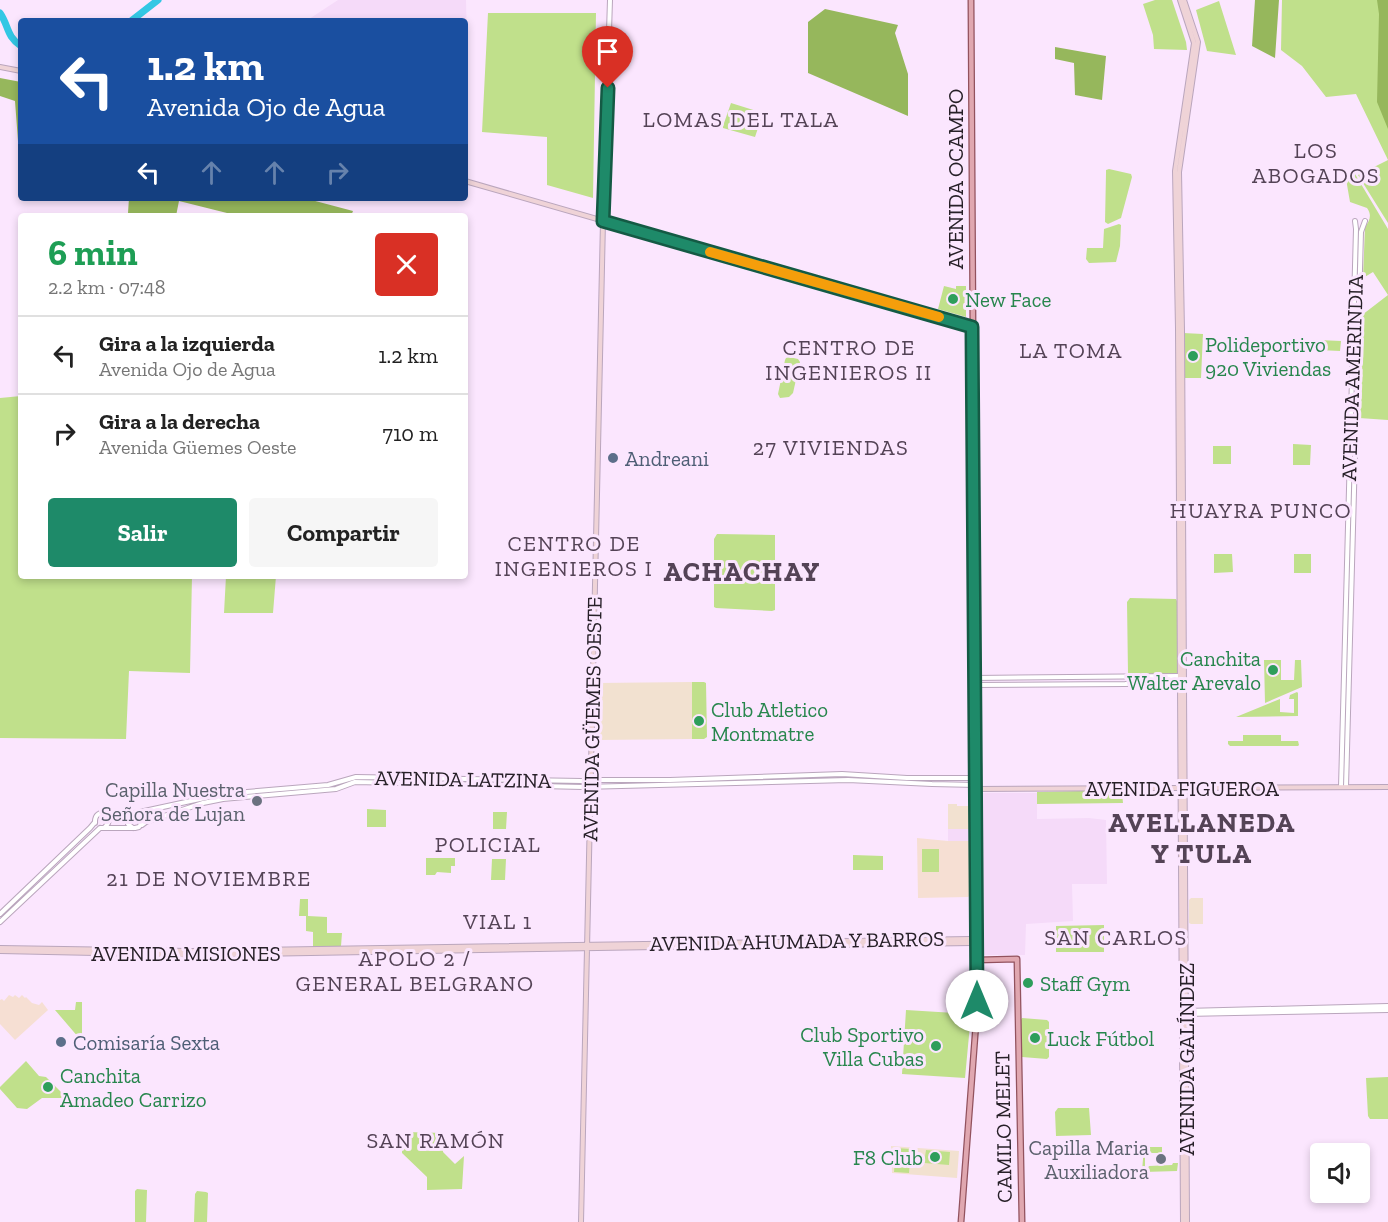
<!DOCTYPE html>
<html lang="es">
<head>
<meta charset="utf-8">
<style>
  body { margin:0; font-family:"Zilla Slab",serif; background:#f6f6f6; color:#222; height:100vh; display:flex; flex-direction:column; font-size:22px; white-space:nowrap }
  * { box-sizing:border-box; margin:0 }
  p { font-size:20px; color:#767676 }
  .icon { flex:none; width:33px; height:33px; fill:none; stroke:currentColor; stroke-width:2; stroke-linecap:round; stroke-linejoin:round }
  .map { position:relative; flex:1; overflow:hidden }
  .sheet { position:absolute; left:18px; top:213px; width:450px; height:366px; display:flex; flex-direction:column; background:#fff; border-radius:6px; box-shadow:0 3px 9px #0003 }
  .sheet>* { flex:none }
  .guide { position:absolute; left:18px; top:18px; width:450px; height:183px; border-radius:6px; box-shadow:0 3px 9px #0003; background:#1a4fa0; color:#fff; overflow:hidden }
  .fabs { position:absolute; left:1310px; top:1143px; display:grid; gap:12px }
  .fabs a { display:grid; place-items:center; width:60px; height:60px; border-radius:6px; background:#fff; box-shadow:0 3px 9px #0003; font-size:30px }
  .pin { position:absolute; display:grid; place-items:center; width:51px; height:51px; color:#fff; margin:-62px -26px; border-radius:50% 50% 50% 0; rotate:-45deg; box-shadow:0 0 6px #0007 }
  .pin .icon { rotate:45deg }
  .me { position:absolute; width:66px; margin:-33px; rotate:0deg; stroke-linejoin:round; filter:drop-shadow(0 0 4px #0008) }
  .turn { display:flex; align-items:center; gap:21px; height:126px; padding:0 30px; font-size:27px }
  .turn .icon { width:78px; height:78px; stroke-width:2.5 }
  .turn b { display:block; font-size:42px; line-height:51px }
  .lanes { display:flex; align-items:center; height:57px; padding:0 30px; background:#0003; justify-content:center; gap:30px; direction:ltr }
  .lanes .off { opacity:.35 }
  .round { display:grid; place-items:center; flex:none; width:63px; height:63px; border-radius:6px; background:#f6f6f6 }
  .summary { display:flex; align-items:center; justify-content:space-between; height:102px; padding:0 30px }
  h1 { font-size:36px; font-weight:800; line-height:45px; color:#1e9e55 }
  .button { display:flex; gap:12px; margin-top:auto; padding:12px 30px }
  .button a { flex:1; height:69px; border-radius:6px; background:#1e8a69; color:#fff; font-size:24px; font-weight:800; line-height:69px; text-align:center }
  .button a+a { background:#f6f6f6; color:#222 }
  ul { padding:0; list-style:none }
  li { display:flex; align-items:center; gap:18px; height:78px; padding:0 30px; border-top:2px solid #e0e0e0 }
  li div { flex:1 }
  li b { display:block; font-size:22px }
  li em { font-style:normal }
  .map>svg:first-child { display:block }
</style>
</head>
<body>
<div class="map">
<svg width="1388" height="1222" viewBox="0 0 1388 1222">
  <rect width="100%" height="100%" fill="#fbe6fe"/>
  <path fill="#f2e1d0" d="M692,682V739L598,740L595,738L597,683Z
    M948,804H957V806H970V829H948Z
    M1191,898H1203V924H1191L1189,923V900Z
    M891,1146L959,1151L957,1178L892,1173Z"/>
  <path fill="#f5daf9" d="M338,0H466L467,42H465V21H306Z
    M983,793H1037V819L1089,818L1106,820L1107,884H1072L1073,921L1026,924L1025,955H984Z
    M948,829H970V841H948Z"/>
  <path fill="#f6dfd3" d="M917,838L948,841H970L971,894L968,897L918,898Z
    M9,995L13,997L15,995L19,998L22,995L25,998L26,997L32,1003L39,1005L42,1002L48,1010L15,1040L0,1024V1000L2,999L4,1001Z"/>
  <path fill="#c0e08b" d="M1155,0H1172L1186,42L1187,50L1154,49L1153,35L1143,4Z
    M1282,0H1388V223L1358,175L1388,160L1356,94L1326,97L1302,66L1281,50Z
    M1219,1L1236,55L1207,51L1196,10Z
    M488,13H596L593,198L547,185V137L482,132Z
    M731,103L763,113L755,137L723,128V126Z
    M1109,169L1131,174L1132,177L1121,218L1108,224L1105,222L1106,173V170Z
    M1355,174L1388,229V295L1373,272L1363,278L1365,227C1370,220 1372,215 1367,208L1350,202L1346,179Z
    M1119,224L1121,225L1120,246L1116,262L1089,263L1086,259L1087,248H1103L1104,229Z
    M944,286L956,289V286H966V317L938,309Z
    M1388,295V420L1359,418L1362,315Z
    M1183,333L1203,334L1201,378H1184Z
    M1318,340L1341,341L1340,351L1318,350Z
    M789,357L798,359L800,362L793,393L789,397L780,398L778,394L785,360L786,358Z
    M21,396V576H192L190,673L129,671L126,739L0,738V398Z
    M1293,444L1311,445L1310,465H1293Z
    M1213,446H1231V464H1213Z
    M717,534L775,535V610L772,611L716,608L714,607V539Z
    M1214,554H1232L1233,572L1214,573Z
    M1294,554H1311V573H1294Z
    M226,576H276L273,613H224Z
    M1130,598L1176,599L1177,601V673L1174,674H1128L1127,602Z
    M1264,660H1281V680H1294L1295,660H1301L1302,687L1265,703Z
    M692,682H704L706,683L707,737L704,739H692Z
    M1297,692L1298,693V716L1236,717L1280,699V712L1294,713V699H1289L1290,695Z
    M1243,735H1281V741H1298L1299,745L1298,746H1230L1228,744V741H1243Z
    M1120,790L1122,793L1123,803L1037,804V792Z
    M367,809L386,810V827H367Z
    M493,812H507L506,829H493Z
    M922,849H939V872H922Z
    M853,855L883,856V870H853Z
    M426,858H455V866H451V873L437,872L435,875H426Z
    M492,859H506L505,880H491Z
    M300,899H308V916L327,917V933H342L341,946L313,947V932L306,931V916H299Z
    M1104,925V952H1056V926Z
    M76,1002H82V1036L80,1038H79L55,1010H75Z
    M906,1010L971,1014L965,1078L902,1074Z
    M1022,1018L1047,1020L1049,1022V1057L1047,1059L1022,1057L1021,1055V1020Z
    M26,1061L39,1076L46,1077L65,1096L64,1098H42L27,1109L17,1108L0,1089V1087Z
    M1388,1077V1119H1370L1368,1116L1366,1078Z
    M1058,1108H1089L1091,1135L1056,1136L1055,1112Z
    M405,1132L444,1133L443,1152L455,1164L464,1156L462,1189L427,1190V1177L402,1153V1135Z
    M1144,1147H1162V1153H1145V1166L1146,1168H1148L1149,1166L1172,1165L1173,1163H1178L1177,1171L1144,1172L1142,1171Z
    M896,1148L911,1149L909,1173L894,1172Z
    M926,1150L950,1152L949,1165L924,1163Z
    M137,1189L147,1190L146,1222H135V1191Z
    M197,1191L206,1192L208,1193L207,1222H194L195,1194Z"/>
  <path fill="#96b75c" d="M1255,0H1279L1275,58L1252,46Z
    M1377,0H1388V129L1377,102L1379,14Z
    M825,9L898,25L895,33L908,74V116L808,73V22Z
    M1055,47L1106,56L1102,100L1075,95L1074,63L1055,59Z
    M0,78L21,82V140L18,141L15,101L0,96Z
    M129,198H304L353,211L351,216H239L179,201L176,216H83L128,213Z"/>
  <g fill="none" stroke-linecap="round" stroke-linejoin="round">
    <path stroke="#33c7e4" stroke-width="7" d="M0,13C9,26 6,36 21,46
      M131,21L158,0"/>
    <g stroke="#baa6bd" stroke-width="6">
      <path id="tertiary" d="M603,221L610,0
        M975,678L1179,676L1181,677
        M975,685L1125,684L1179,682L1181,681
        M1341,787L1356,229L1355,221
        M1346,787L1361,232L1365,221
        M135,813L223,794L328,785L356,777L582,781L598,780H670L842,774L907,778H976
        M105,814L130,815
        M95,823C94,805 118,815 105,827
        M142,825L146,822L203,803L223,799L336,789L355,782L583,787L848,780L932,784L976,785
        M100,828H135L139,827L143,821L142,818L138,814H132L129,818L128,824L133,828
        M0,914L90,828L95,822
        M0,922L100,828
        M1185,1011L1388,1006
        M1185,1014L1388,1010"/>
    </g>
    <g stroke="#baa6bd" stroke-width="6">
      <path id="secondary" d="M1180,0L1194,43L1175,171L1178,328L1183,1222
        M1184,0L1198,42L1179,172L1182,330L1187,1222
        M0,67L21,71
        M465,181L972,327
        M976,789L1388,787
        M0,948L191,951L970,939L976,941
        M0,951L191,955L717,946C802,946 886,944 971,943L977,941
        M581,1222L603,221"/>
    </g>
    <g stroke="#92525e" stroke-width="7">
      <path id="primary" d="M977,960L1017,959L1022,1222
        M961,1222L977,1010L971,0"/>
    </g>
    <use href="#tertiary" stroke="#fff" stroke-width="4"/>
    <use href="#secondary" stroke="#efd3d7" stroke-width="4"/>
    <use href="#primary" stroke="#e0a7b0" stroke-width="4.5"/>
  </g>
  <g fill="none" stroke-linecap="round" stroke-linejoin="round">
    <g stroke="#145a44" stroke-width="15">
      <path id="route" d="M608,88L603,221L972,327L977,1001"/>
    </g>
    <use href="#route" stroke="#1e8a69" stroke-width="10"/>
    <path stroke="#f59e0b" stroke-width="10" d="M710,252L939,317"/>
  </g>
  <g fill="#2e9e5b" stroke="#fbe6fe" stroke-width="2">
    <circle cx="953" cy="299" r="6"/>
    <circle cx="1193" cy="356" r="6"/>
    <circle cx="1273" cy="670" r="6"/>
    <circle cx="699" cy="721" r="6"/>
    <circle cx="1028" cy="983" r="6"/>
    <circle cx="1035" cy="1038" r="6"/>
    <circle cx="936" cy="1046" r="6"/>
    <circle cx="48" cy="1087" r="6"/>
    <circle cx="935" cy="1157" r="6"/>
  </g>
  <g fill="#5c6f8a" stroke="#fbe6fe" stroke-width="2">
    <circle cx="613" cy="458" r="6"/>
    <circle cx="61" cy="1042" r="6"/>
  </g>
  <g fill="#6b7280" stroke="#fbe6fe" stroke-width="2">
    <circle cx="257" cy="801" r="6"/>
    <circle cx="1161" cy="1159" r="6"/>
  </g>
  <g text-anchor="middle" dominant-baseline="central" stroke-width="6" stroke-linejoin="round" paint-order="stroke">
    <g font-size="21" fill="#272028" stroke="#fbe6fe">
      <text transform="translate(955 179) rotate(-90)">AVENIDA OCAMPO</text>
      <text transform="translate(1352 378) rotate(-88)">AVENIDA AMERINDIA</text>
      <text transform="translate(592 719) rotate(-89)">AVENIDA GÜEMES OESTE</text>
      <text transform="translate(463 779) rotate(1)">AVENIDA LATZINA</text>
      <text x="1182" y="788">AVENIDA FIGUEROA</text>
      <text transform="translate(797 941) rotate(-1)">AVENIDA AHUMADA Y BARROS</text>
      <text x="186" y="953">AVENIDA MISIONES</text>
      <text transform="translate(1186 1059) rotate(-90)">AVENIDA GALÍNDEZ</text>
      <text transform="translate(1003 1127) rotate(-91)">CAMILO MELET</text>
    </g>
    <g font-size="21" fill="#27864d" stroke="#fbe6fe" text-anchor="start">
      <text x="965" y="299">New Face</text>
      <text x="1205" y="344">Polideportivo<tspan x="1205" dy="24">920 Viviendas</tspan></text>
      <text x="1261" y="658" text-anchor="end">Canchita<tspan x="1261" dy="24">Walter Arevalo</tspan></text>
      <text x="711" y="709">Club Atletico<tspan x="711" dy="24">Montmatre</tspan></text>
      <text x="1040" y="983">Staff Gym</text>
      <text x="924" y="1034" text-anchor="end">Club Sportivo<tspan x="924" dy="24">Villa Cubas</tspan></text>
      <text x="1047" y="1038">Luck Fútbol</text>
      <text x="60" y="1075">Canchita<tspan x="60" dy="24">Amadeo Carrizo</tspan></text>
      <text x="923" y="1157" text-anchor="end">F8 Club</text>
    </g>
    <g font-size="21" fill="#4e5e75" stroke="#fbe6fe" text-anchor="start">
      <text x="625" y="458">Andreani</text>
      <text x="73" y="1042">Comisaría Sexta</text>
    </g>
    <g font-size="21" fill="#5b616d" stroke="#fbe6fe" text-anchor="end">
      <text x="245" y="789">Capilla Nuestra<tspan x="245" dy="24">Señora de Lujan</tspan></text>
      <text x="1149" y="1147">Capilla Maria<tspan x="1149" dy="24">Auxiliadora</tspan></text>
    </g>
    <g font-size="22" letter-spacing="1.5" fill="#544356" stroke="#fbe6fe">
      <text x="741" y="119">LOMAS DEL TALA</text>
      <text x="1316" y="150">LOS<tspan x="1316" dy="25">ABOGADOS</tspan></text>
      <text x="849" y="347">CENTRO DE<tspan x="849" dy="25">INGENIEROS II</tspan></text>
      <text x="1071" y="350">LA TOMA</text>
      <text x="831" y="447">27 VIVIENDAS</text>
      <text x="1261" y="510">HUAYRA PUNCO</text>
      <text x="574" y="543">CENTRO DE<tspan x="574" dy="25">INGENIEROS I</tspan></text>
      <text x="488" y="844">POLICIAL</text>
      <text x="209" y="878">21 DE NOVIEMBRE</text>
      <text x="498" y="921">VIAL 1</text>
      <text x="1116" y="937">SAN CARLOS</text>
      <text x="415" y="958">APOLO 2 /<tspan x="415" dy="25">GENERAL BELGRANO</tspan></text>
      <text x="436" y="1140">SAN RAMÓN</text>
    </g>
    <g font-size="27" font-weight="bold" letter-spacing="1.5" fill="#544356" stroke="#fbe6fe">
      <text x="742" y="572">ACHACHAY</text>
      <text x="1202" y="823">AVELLANEDA<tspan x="1202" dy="31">Y TULA</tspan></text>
    </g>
  </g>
</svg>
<div class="fabs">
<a><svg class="icon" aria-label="sound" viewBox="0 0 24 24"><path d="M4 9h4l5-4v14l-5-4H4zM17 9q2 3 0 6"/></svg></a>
</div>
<div class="pin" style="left:608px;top:88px;background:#d93025"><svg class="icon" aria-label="arrive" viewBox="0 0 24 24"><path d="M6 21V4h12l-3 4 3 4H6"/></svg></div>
<svg class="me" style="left:977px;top:1001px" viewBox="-20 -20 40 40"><circle r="19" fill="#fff"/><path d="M0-13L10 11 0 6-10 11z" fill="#1e8a69"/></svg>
<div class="guide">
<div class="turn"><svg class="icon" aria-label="left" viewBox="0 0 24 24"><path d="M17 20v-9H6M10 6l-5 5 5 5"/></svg><div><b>1.2 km</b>Avenida Ojo de Agua</div></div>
<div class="lanes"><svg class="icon" aria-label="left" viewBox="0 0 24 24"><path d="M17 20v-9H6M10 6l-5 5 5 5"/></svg><svg class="icon off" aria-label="ahead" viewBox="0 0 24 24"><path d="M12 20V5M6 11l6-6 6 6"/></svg><svg class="icon off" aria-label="ahead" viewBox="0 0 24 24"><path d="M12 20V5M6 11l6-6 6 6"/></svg><svg class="icon off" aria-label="right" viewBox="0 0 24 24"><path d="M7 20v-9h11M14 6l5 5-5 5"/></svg></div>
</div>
<section class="sheet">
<div class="summary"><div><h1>6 min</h1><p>2.2 km · 07:48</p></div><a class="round" style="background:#d93025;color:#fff"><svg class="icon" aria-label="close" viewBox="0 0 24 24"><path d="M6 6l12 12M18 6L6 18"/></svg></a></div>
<ul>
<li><svg class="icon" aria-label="left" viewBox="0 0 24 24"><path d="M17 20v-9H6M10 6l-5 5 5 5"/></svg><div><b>Gira a la izquierda</b><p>Avenida Ojo de Agua</p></div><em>1.2 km</em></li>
<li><svg class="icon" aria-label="right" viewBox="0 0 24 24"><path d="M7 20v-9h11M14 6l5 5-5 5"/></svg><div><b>Gira a la derecha</b><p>Avenida Güemes Oeste</p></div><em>710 m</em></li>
</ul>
<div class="button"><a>Salir</a><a>Compartir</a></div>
</section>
</div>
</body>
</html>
